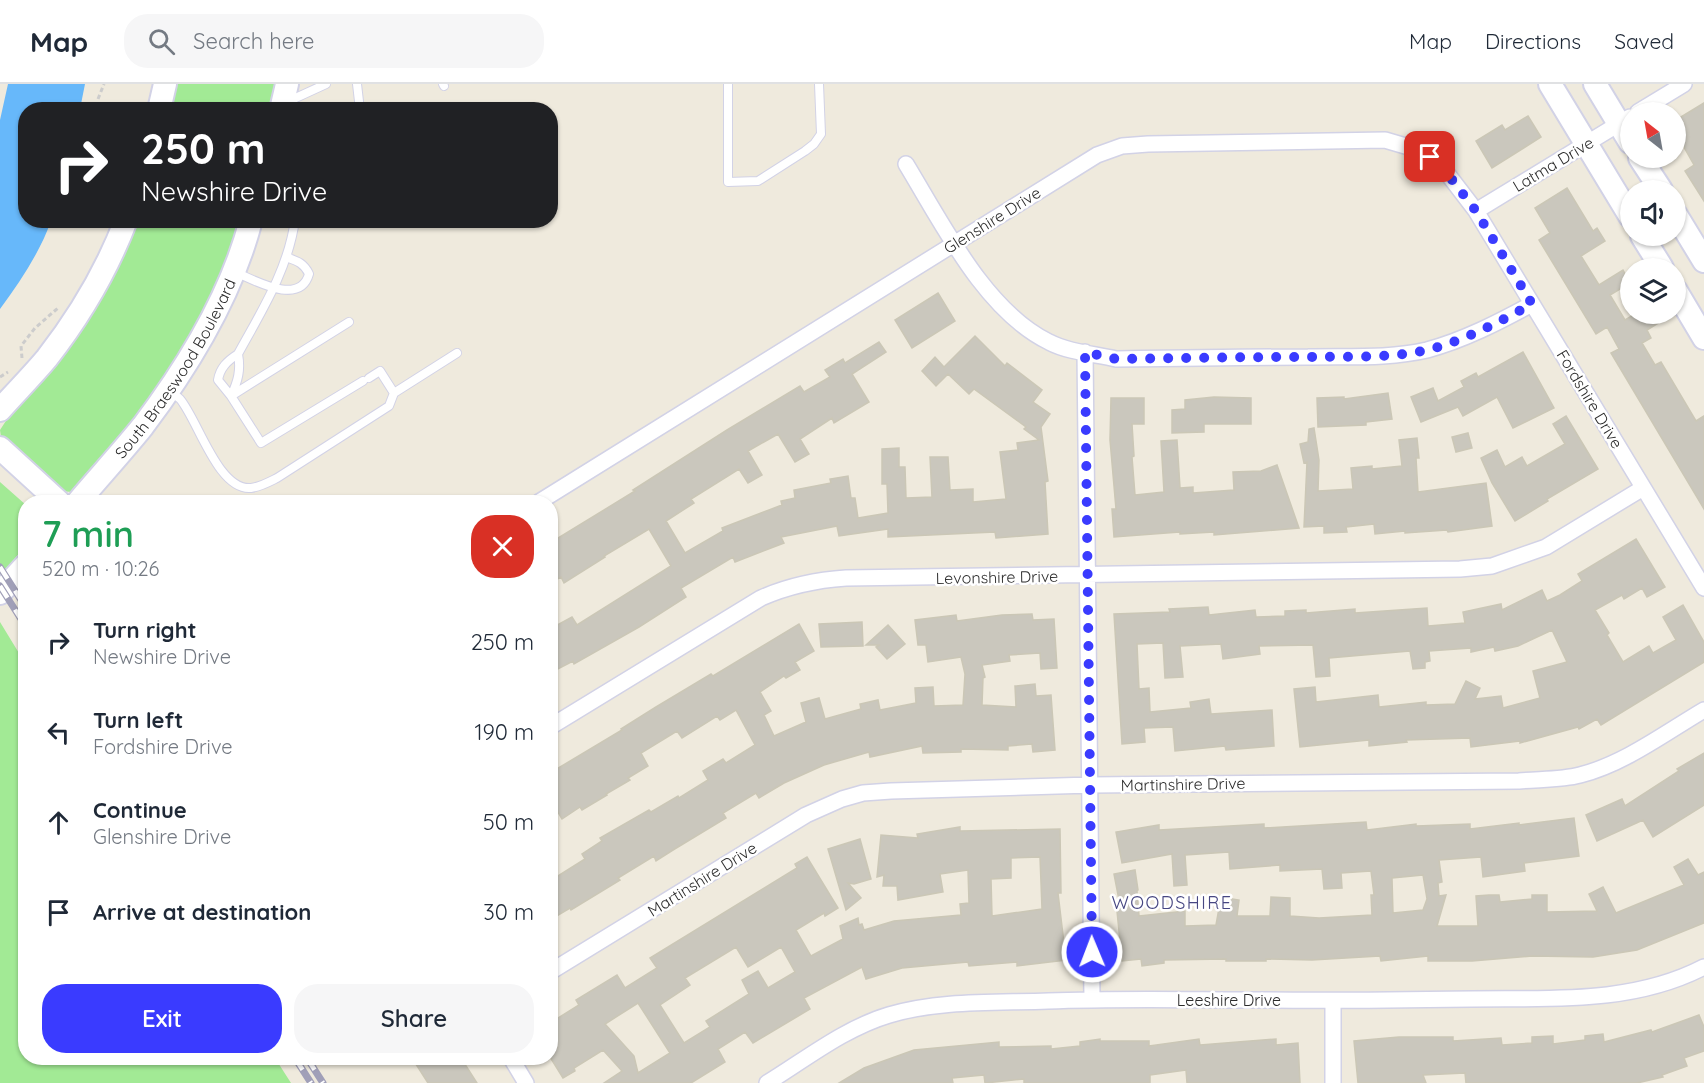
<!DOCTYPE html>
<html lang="en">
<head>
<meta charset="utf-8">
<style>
  body { margin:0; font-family:Quicksand,sans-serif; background:#f6f6f7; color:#1f2937; height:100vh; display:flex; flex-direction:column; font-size:22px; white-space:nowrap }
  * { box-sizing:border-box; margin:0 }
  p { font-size:20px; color:#747a83 }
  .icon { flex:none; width:33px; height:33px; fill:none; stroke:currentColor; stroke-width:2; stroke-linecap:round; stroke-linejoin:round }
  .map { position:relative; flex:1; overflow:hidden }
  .sheet { position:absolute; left:18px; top:411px; width:540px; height:570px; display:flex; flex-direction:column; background:#fff; border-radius:24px; box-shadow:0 2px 4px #0004 }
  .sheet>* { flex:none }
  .guide { position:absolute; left:18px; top:18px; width:540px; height:126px; border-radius:24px; box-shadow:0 2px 4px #0004; background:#202124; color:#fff; overflow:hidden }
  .needle { width:39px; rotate:329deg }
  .buttons { position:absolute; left:1620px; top:18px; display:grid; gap:12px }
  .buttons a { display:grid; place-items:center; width:66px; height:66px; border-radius:50%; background:#fff; box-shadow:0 2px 4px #0004; font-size:30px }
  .pin { position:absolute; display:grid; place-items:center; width:51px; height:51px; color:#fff; margin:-26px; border-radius:12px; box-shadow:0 3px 9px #0006 }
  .me { position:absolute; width:66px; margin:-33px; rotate:359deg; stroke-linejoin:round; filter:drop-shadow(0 0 4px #0008) }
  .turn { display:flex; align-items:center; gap:21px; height:126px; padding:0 24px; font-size:27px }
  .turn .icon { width:78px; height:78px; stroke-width:2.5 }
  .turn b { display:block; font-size:42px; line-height:51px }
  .round { display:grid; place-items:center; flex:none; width:63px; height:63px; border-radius:24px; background:#f6f6f7 }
  .overview { display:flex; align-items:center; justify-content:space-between; height:102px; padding:0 24px }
  h1 { font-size:36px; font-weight:600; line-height:45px; color:#1e9e55 }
  .action { display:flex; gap:12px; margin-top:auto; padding:12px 24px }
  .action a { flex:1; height:69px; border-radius:24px; background:#3a3bff; color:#fff; font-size:24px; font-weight:600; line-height:69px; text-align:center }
  .action a+a { background:#f6f6f7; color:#1f2937 }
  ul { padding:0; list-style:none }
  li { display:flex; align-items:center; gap:18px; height:90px; padding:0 24px }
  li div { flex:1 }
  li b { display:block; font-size:22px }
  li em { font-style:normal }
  header { display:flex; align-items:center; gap:36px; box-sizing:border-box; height:84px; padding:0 30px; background:#fff; border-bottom:2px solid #e0e1e3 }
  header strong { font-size:28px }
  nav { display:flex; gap:33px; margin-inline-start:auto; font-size:21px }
  .search { width:420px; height:54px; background:#f6f6f7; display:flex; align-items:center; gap:15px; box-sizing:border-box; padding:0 21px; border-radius:24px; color:#747a83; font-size:22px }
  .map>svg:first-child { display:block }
</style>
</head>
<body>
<header>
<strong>Map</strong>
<div class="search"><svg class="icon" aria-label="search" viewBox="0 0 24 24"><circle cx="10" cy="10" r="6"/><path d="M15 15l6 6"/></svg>Search here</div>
<nav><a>Map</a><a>Directions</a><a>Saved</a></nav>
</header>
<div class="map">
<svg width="1704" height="999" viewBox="0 0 1704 999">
  <rect width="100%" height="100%" fill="#efeadd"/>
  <path fill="#a2ea95" d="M175,0H277L271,25L168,26Z
    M136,137H243C220,188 199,242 168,289C140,332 105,369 72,408L60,407L1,353L0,346Z
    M0,398L26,421L25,462L0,493Z
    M0,538L25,579L26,974H275L291,999H0Z"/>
  <path fill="#67b8fa" d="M8,0H85L80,25L26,26V136L51,137C40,168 20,198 0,225V36Z"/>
  <path fill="#cac7bd" stroke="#cbc7b6" stroke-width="1.5" fill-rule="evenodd" d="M1704,19V117L1685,87L1694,81L1676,49V36Z
    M1528,32L1541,53L1492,84L1476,57L1502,41L1505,46Z
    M1567,104L1593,147L1597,144L1605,157L1581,172L1599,201L1623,186L1630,199L1610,211L1625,236L1635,230H1655L1660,238L1647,246L1651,254L1642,259L1655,281L1661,278L1696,337L1704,332V425L1611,269L1619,265L1607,243L1596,250L1539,156L1550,149L1535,124Z
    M938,209L955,237L912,264L895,236Z
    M975,252L1005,282L1007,279L1042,306L1033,318L1050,330L1041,343L1048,397L1045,398L1048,450L996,454L995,448L888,453V445L839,452L837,442L781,453L784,459L735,478L733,473L681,504L686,513L639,543L574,580L573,577L550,589V545L572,533L577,541L671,482L649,445L604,472L605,473L564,499L561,493L550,499V459L635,407L633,406L727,346L800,302L804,308L830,293L825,286L843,275L845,279L879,258L886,268L852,290L869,318L834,339L832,334L800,355L809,370L795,378L778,350L748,367L762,391L748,399L739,385L691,415L694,419L666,437L685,469L723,447L722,444L782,421L781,417L795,414L794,406L831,399L830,395L848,392L851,414H855L858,434L888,429L887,400H882V365L899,364V383H905L906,414L932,413L930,373H948L950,406L973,405V418L1006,415L1000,368L1018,366L1017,359L1039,356L1024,345L1026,343L974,305L969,310L948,290L936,302L922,287L935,273L944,283Z
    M1523,268L1554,324L1513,344L1497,313L1463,332L1458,323L1421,338L1411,313L1433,304L1438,317L1464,303L1461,297L1476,289L1478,293Z
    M1388,309L1392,335L1366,338V341L1318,343L1317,314L1344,313V315Z
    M1214,313L1251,314V340H1204V348L1172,349V326L1185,325V316Z
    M1111,314H1144V340H1132L1134,372L1132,373L1135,411L1164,408L1161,357L1177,356L1180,404L1193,403V409L1234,406L1233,388L1261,387L1277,381L1299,444L1214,451V448L1180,450V448L1114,453L1112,425H1116L1110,356Z
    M1566,332L1598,385L1547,415L1548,417L1515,437L1492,399L1481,374L1497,366L1505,383L1522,373L1527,382L1565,360L1553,340Z
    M1314,344L1319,376L1318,407L1353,405L1351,384L1372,382V385L1402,382L1399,356L1417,354L1419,374H1416L1418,408L1486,399L1492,442L1448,448L1447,446L1405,449V447L1375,450L1374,440L1346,443L1347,448L1324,449V442L1304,443L1307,378L1304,379L1300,360L1308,358L1309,345Z
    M1468,349L1472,364L1456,368L1452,353Z
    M1636,455L1665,503L1647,513L1642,504L1624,515L1622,511L1595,526L1609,549L1607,551L1623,578L1649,562L1653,569L1676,556L1663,533L1683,521L1704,558V578L1601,641L1597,635L1579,645L1578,643L1520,659V657L1471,663L1470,654L1406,656L1407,658L1369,662V656L1300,663L1294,605L1315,603L1316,618L1378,611L1379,623L1426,618V621L1455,620L1466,597L1480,604L1475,615L1501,612L1503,624L1540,614L1533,587L1567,578L1552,546L1518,562L1495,567L1494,563L1471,568V564L1429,567L1430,577L1425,578V584L1413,585L1410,567L1329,574L1330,592L1316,593L1313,561L1259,562L1260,570L1223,575L1221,560L1180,562L1183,593L1165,594L1163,559L1137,560L1139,605L1149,604L1150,628L1191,624L1190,618L1209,615L1211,630L1272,626L1274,662L1226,666L1225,662L1175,667L1173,643L1144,644L1145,658L1122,660L1114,530L1170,528L1169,525L1208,523L1209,531L1255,526L1256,533L1285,532V527L1306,526V529L1355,525V529L1427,524L1428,542L1465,539L1463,528L1501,520L1502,526L1542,506L1547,517L1560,511L1582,497L1578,490Z
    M1032,530L1033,536L1054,535L1057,584L1041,585L1040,569L1009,571L1010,577L982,581L985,593L983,594L982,621L1016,623L1015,602L1035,600L1036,612L1051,611L1055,666L1033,668L1032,660L1008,662V666L961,665V668L923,669L922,662L870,673L869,668L824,681L784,699L759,714L756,709L723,729L726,734L673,766L656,777L654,772L618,794L620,796L571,826L570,824L550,836V797L585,775L582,770L602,757L600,754L649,726L651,728L678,712L679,714L708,696L703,687L723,675L726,679L755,661L736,626L720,636L717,632L682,654L677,647L641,669L648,682L628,694L630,696L606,710L607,711L582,726L580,723L562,735L555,723L550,726V689L622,646L621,645L656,623L711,590L713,592L799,540L814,567L795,578L800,586L786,594L784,592L760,608L771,627L764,631L774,652L806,638L801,619L819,614L825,635L861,625L860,620L878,616L880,626L916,619L915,604L933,603L934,622L963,621L965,590L961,573L928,578L926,561H918L915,536L956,531L957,537L1002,531Z
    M862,538L863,562L821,563L819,540Z
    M888,541L905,560L887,575L876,563L880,561H866Z
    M1704,669V721L1653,753L1643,736L1597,757L1586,731L1622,715L1625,722L1679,687L1677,685Z
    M1574,734L1579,772L1524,779L1525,787L1483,793L1481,773L1439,776L1442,798L1438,799L1439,812L1446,811L1437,842H1478L1476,812L1489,811H1499L1500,818L1532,815V811H1547V828L1597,827L1589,810L1603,803L1616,829L1684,801L1674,783L1688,775L1698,791L1704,788V839L1637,866L1593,873L1532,872L1472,877H1428V872L1381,877L1380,872L1312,876L1266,875V877H1226V875L1164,876V879L1142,882L1141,875L1122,877L1116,817L1119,816L1114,790L1135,786L1138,806L1137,807L1139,832L1185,827V842L1216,841L1221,813L1239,816L1237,832H1270L1271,813L1290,814V832L1319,834L1372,831L1371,811H1374L1371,787L1341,789L1342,804L1324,805L1322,785L1280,787V781L1230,785L1229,768L1185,771L1187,801L1174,802L1172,770L1122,779L1116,748L1159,741V746L1264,740V744L1366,738L1367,746L1416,740V742L1470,740V745L1519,739V741ZM1423,791L1427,815L1423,826L1393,829L1392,794Z
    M960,743V747L1060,745L1061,809H1058L1066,876L1017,882V878L969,882L968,878L902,884L866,895L862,883L804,914L810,925L753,959L745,948L718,965L725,978L691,999H604L622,987L603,966L574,984L575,987L563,994L550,973V939L579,921L576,916L617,891L625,904L657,884L650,874L797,784L795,780L807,773L838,824L825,832L824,829L796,846L811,872L843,855L840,842L858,834L859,841L862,840L864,846L894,837L961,831L960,820L969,819L968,786L940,790L943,808L898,816L897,802H883L884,791L877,793L881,751L918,754L917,750ZM1040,773L1042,825L992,832L991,795L1011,794V774ZM736,863L748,883L781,863L795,888L768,904L758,887L742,896L749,910L706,937L710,943L684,959L660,921L690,901L685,894ZM638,919L670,969L638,989L634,972L605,940Z
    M860,755L871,795L854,800L848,799L861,814L846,826L828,765Z
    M1699,931L1704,943V967L1684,974L1687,982L1662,991L1663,993L1637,999H1466L1465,989L1423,991L1426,999H1358L1354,957L1399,953H1453V957L1501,954L1502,961L1532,959V953L1553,952V960L1585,956V952L1603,950L1604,958L1651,946L1652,948Z
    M1100,955V957H1149V962L1199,955L1200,961L1276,955V961L1298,959L1300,999H1187L1186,986L1150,991V999H1024V995L985,999L984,991L952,994L953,999H839L864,984L914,966L999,958V963L1051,962V965L1080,962V958Z
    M412,974H461L477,999H428Z"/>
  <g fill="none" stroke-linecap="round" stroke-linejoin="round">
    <g stroke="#d2d2e6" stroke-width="10">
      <path id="service" d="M357,0L360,26
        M443,0L444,2
        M728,0V98L758,97L805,67L814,60L821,50L819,0
        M289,17L326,0
        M237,189C256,197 300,222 309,190C304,179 297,177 286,173
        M349,238L231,312L261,359L363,297
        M238,270C241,286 238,297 231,312L218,296C220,284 227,277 238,270C261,228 288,186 295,136
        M169,307C173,310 177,312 180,315C198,336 218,407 251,404C260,403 269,398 277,394L389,322L394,309L380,287L369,294
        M394,309L457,269"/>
    </g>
    <g stroke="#d2d2e6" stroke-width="18">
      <path id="minor" d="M1638,28L1684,0
        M906,80C942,139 985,227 1049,258C1068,268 1094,270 1116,275C1180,274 1244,273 1308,273C1347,272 1389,275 1427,266C1464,256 1499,238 1532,220
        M1476,127L1630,33
        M1085,268L1092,915
        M539,418L1097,71L1122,62L1148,60L1385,56L1419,66L1440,80L1476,127L1704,504
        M550,643L761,514C788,502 816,496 846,494L1460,485L1492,482L1546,463L1643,404
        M550,888L806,731L842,715L863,709L891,707L1091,701L1519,697C1539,695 1561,696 1580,691C1624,680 1665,649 1704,626
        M1333,917V999
        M511,974L526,999
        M767,999C806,975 845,944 889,931C940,916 995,919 1048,917C1120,914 1192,916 1265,916C1334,917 1403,916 1472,915C1551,914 1633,920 1704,883"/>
    </g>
    <g stroke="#d2d2e6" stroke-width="26">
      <g id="secondary">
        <path d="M1550,0L1630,132"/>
        <path d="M1595,0L1630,58"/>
        <path d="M159,26L165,0"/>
        <path d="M281,26L287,0"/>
        <path d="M1640,74L1661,106"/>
        <path d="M1676,131L1704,177"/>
        <path d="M1642,152L1662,184"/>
        <path d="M1676,207L1704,254"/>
        <path d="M0,326C15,309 32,292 47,274C79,233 107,186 126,136"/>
        <path d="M0,364L59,418"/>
        <path id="s1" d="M78,418C99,393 122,368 143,342C189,281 232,210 251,136"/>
        <path d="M0,509L26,481"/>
      </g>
    </g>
    <path stroke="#ccc" stroke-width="3" stroke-dasharray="4.5 3" stroke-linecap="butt" d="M98,15L104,0
      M22,274L21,262L35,244L58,224
      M0,293L8,288"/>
    <use href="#service" stroke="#fff" stroke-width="8"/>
    <use href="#minor" stroke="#fff" stroke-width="15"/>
    <use href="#secondary" stroke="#fff" stroke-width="22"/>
    <g stroke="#a09fb8" stroke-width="7">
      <path id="rail" d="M0,483L26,524
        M0,502L26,543
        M295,974L311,999
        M307,974L323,999"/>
    </g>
    <use href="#rail" stroke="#fff" stroke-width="4.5" stroke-dasharray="14" stroke-linecap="butt"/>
  </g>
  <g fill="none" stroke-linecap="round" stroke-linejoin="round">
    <path stroke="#3a3bff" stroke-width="10" stroke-dasharray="0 18" d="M1092,868L1085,268L1116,275C1180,274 1244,273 1308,273C1347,272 1389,275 1427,266C1464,257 1499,238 1532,220L1476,127L1440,80L1430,73"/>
  </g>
  <g text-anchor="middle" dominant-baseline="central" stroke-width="5" stroke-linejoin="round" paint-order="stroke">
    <g font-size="16" fill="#2c2c2c" stroke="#fff">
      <text transform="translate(1553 80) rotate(-31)">Latma Drive</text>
      <text transform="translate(992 136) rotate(-32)">Glenshire Drive</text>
      <text stroke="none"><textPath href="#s1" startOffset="166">South Braeswood Boulevard</textPath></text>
      <text transform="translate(1590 315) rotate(59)">Fordshire Drive</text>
      <text transform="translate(997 493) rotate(-1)">Levonshire Drive</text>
      <text transform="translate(1183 700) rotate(-1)">Martinshire Drive</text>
      <text transform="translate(702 795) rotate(-32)">Martinshire Drive</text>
      <text x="1229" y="916">Leeshire Drive</text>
    </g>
    <g font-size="18" letter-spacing="1.5" fill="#474782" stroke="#fff">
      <text x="1172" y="818">WOODSHIRE</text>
    </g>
  </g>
</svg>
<div class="buttons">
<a><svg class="needle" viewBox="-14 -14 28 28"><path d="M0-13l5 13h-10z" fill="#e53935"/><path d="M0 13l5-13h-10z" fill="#747a83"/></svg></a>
<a><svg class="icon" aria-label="sound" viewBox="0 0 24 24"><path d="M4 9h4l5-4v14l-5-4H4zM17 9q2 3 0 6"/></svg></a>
<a><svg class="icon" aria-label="layers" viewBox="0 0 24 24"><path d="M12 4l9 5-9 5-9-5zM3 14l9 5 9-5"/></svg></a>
</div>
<div class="pin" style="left:1430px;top:73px;background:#d93025"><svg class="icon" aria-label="arrive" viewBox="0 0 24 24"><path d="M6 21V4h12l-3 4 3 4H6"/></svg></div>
<svg class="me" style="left:1092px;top:868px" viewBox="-20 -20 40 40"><circle r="17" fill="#3a3bff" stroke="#fff" stroke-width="3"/><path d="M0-11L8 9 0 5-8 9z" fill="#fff"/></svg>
<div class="guide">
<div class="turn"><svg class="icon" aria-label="right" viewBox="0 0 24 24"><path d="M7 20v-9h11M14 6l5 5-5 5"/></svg><div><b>250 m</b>Newshire Drive</div></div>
</div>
<section class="sheet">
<div class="overview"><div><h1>7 min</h1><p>520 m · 10:26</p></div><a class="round" style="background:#d93025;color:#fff"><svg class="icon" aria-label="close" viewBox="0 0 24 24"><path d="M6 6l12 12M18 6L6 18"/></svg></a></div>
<ul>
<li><svg class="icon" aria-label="right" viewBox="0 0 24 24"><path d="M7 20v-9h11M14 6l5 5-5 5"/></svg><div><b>Turn right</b><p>Newshire Drive</p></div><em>250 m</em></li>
<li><svg class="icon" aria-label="left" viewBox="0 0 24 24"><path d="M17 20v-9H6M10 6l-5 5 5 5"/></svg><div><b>Turn left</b><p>Fordshire Drive</p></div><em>190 m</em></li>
<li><svg class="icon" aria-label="ahead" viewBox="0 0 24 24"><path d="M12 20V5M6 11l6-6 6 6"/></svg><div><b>Continue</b><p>Glenshire Drive</p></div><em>50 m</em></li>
<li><svg class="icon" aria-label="arrive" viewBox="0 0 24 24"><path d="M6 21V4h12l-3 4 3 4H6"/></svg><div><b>Arrive at destination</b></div><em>30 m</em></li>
</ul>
<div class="action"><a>Exit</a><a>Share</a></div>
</section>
</div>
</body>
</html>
